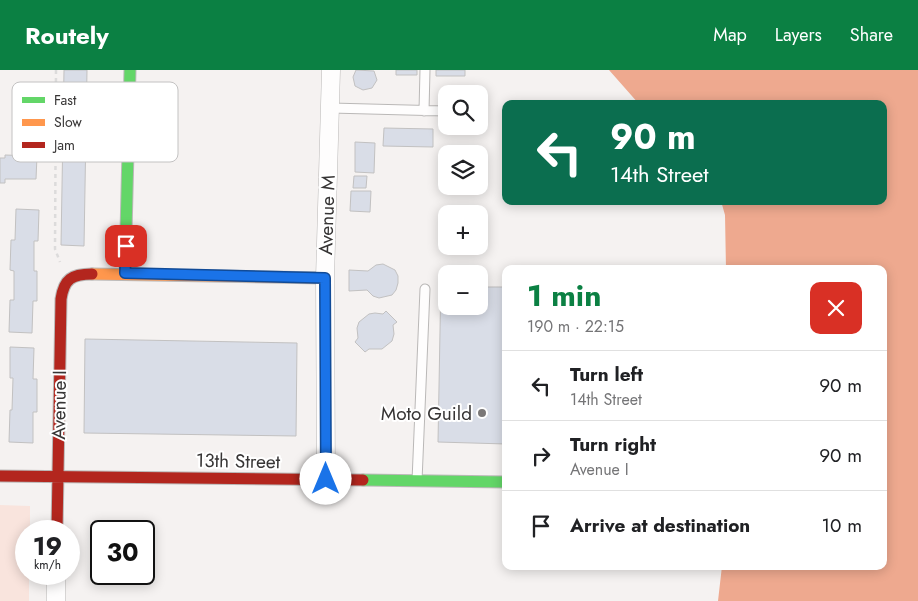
<!DOCTYPE html>
<html lang="en">
<head>
<meta charset="utf-8">
<style>
  body { margin:0; font-family:Jost,sans-serif; background:#f6f6f6; color:#202124; height:100vh; display:flex; flex-direction:column; font-size:19px; white-space:nowrap }
  * { box-sizing:border-box; margin:0 }
  p { font-size:16px; color:#757577 }
  .icon { flex:none; width:28px; height:28px; fill:none; stroke:currentColor; stroke-width:2; stroke-linecap:round; stroke-linejoin:round }
  .map { position:relative; flex:1; overflow:hidden }
  .details { position:absolute; left:502px; top:195px; width:385px; height:305px; display:flex; flex-direction:column; background:#fff; border-radius:10px; box-shadow:0 2px 12px #0003 }
  .details>* { flex:none }
  .banner { position:absolute; left:502px; top:30px; width:385px; height:105px; border-radius:10px; box-shadow:0 2px 12px #0003; background:#0b6e4f; color:#fff; overflow:hidden }
  .controls { position:absolute; left:438px; top:15px; display:grid; gap:10px }
  .controls a { display:grid; place-items:center; width:50px; height:50px; border-radius:10px; background:#fff; box-shadow:0 2px 12px #0003; font-size:25px }
  .speed { position:absolute; left:15px; top:450px; display:flex; gap:10px; font-size:25px; font-weight:700; text-align:center }
  .speed>* { display:grid; place-content:center; width:65px; height:65px; border-radius:50%; background:#fff; box-shadow:0 2px 12px #0003; line-height:1 }
  .speed small { font-size:12px; font-weight:400 }
  .speed .limit { border:2px solid #111; border-radius:8px; background:#fff; color:#111 }
  .pin { position:absolute; display:grid; place-items:center; width:42px; height:42px; color:#fff; margin:-21px; border-radius:10px; box-shadow:0 2px 8px #0006 }
  .me { position:absolute; width:55px; margin:-28px; rotate:0deg; stroke-linejoin:round; filter:drop-shadow(0 0 4px #0008) }
  .turn { display:flex; align-items:center; gap:18px; height:105px; padding:0 25px; font-size:22px }
  .turn .icon { width:65px; height:65px; stroke-width:2.5 }
  .turn b { display:block; font-size:35px; line-height:42px }
  .round { display:grid; place-items:center; flex:none; width:52px; height:52px; border-radius:10px; background:#f6f6f6 }
  .head { display:flex; align-items:center; justify-content:space-between; height:85px; padding:0 25px }
  h1 { font-size:30px; font-weight:700; line-height:38px; color:#0b8043 }
  ul { padding:0; list-style:none }
  li { display:flex; align-items:center; gap:15px; height:70px; padding:0 25px; border-top:1px solid #e0e0e0 }
  li div { flex:1 }
  li b { display:block; font-size:19px }
  li em { font-style:normal }
  header { display:flex; align-items:center; gap:30px; box-sizing:border-box; height:70px; padding:0 25px; background:#0b8043; color:#fff }
  header strong { font-size:24px }
  nav { display:flex; gap:28px; margin-inline-start:auto; font-size:18px }
  .map>svg:first-child { display:block }
</style>
</head>
<body>
<header>
<strong>Routely</strong>
<nav><a>Map</a><a>Layers</a><a>Share</a></nav>
</header>
<div class="map">
<svg width="918" height="531" viewBox="0 0 918 531">
  <rect width="100%" height="100%" fill="#f5f2f1"/>
  <path fill="#f9e4dd" d="M0,435L30,436V461H26V504H29V531H0Z"/>
  <path fill="#eea98f" d="M591,0H918V531H710L714,496H884V199H713V131H884V34H624Z"/>
  <path fill="#f5f2f1" d="M589,0H609L639,34H620Z
    M710,131H721L725,145L726,199H711L712,146Z
    M712,496H722L718,531H708Z"/>
  <path fill="#d9dde7" stroke="#c2c1c1" d="M64,0H87L84,176L61,175Z
    M356,0L374,1L377,10L372,18L363,20L355,16L353,7Z
    M396,0H417V5H396Z
    M436,0H465V6H436Z
    M384,58L433,59V77L383,76Z
    M355,72L375,73L374,103L355,102Z
    M5,85L37,86L36,109H5V113H0V88H5Z
    M354,106H367L366,118H353Z
    M351,121H371L370,142L350,141Z
    M16,139L39,140L38,171H34V201H37V231H33L32,263L9,262L10,230H14V201L10,200L11,170H15Z
    M383,194L395,200L398,206V213L396,220L392,225L379,228L373,226L367,220L349,221V200L368,201L376,195Z
    M445,201H458V204H446V236H479V217H506V374L438,372L441,206H445Z
    M386,241L397,252L393,255L394,264L392,271L382,279H369L365,282L355,272L358,268L357,258L359,252L369,244L375,243L383,244Z
    M85,269L297,273L296,366L84,363Z
    M10,277L34,278L33,309H37V342H33V373L9,372L10,340H12L13,308H10Z"/>
  <g fill="none" stroke-linecap="round" stroke-linejoin="round">
    <g stroke="#bab8b7" stroke-width="11">
      <path id="lane" d="M331,38L445,41
        M424,41L425,0
        M417,411L425,219"/>
    </g>
    <g stroke="#bab8b7" stroke-width="19">
      <path id="street" d="M326,409L325,208L331,0
        M56,531V504"/>
    </g>
    <g stroke="#bab8b7" stroke-width="13">
      <path id="fast" d="M125,203L130,0
        M363,410L506,412"/>
    </g>
    <g stroke="#bab8b7" stroke-width="13">
      <path id="slow" d="M92,204L325,208"/>
    </g>
    <g stroke="#bab8b7" stroke-width="13">
      <path id="jam" d="M0,406L363,410
        M57,461L61,229C64,209 72,204 92,204"/>
    </g>
    <path stroke="#dcdbdb" stroke-width="2.5" stroke-dasharray="4 4" stroke-linecap="butt" d="M56,0L55,179L60,192"/>
    <use href="#lane" stroke="#fefdfd" stroke-width="9"/>
    <use href="#street" stroke="#fefdfd" stroke-width="18"/>
    <use href="#fast" stroke="#63d668" stroke-width="11"/>
    <use href="#slow" stroke="#ff974d" stroke-width="11"/>
    <use href="#jam" stroke="#b3261e" stroke-width="11"/>
  </g>
  <g fill="none" stroke-linecap="round" stroke-linejoin="round">
    <g stroke="#114b97" stroke-width="12">
      <path id="route" d="M126,176L125,203L325,208L326,409"/>
    </g>
    <use href="#route" stroke="#1a73e8" stroke-width="9"/>
  </g>
  <circle fill="#7a7777" stroke="#fff" stroke-width="2" cx="482" cy="343" r="5"/>
  <g text-anchor="middle" dominant-baseline="central" stroke-width="4" stroke-linejoin="round" paint-order="stroke">
    <g font-size="19" fill="#373535" stroke="#fff">
      <text transform="translate(327 145) rotate(-88)">Avenue M</text>
      <text transform="translate(59 335) rotate(-89)">Avenue I</text>
      <text transform="translate(238 391) rotate(1)">13th Street</text>
    </g>
    <g font-size="19" fill="#373535" stroke="#fff" text-anchor="end">
      <text x="472" y="343">Moto Guild</text>
    </g>
  </g>
  <rect x="12" y="12" width="166" height="80" rx="8" fill="#fff" stroke="#c3c2c2" stroke-width="1"/>
  <rect x="22" y="27" width="23" height="6" fill="#63d668"/>
  <rect x="22" y="49" width="23" height="7" fill="#ff974d"/>
  <rect x="22" y="72" width="23" height="6" fill="#b3261e"/>
  <g font-size="14" fill="#373535">
    <text x="54" y="35">Fast</text>
    <text x="54" y="57">Slow</text>
    <text x="54" y="80">Jam</text>
  </g>
</svg>
<div class="controls">
<a><svg class="icon" aria-label="search" viewBox="0 0 24 24"><circle cx="10" cy="10" r="6"/><path d="M15 15l6 6"/></svg></a>
<a><svg class="icon" aria-label="layers" viewBox="0 0 24 24"><path d="M12 4l9 5-9 5-9-5zM3 14l9 5 9-5"/></svg></a>
<a>+</a>
<a>−</a>
</div>
<div class="speed"><div>19<small>km/h</small></div><div class="limit">30</div></div>
<div class="pin" style="left:126px;top:176px;background:#d93025"><svg class="icon" aria-label="arrive" viewBox="0 0 24 24"><path d="M6 21V4h12l-3 4 3 4H6"/></svg></div>
<svg class="me" style="left:326px;top:409px" viewBox="-20 -20 40 40"><circle r="19" fill="#fff"/><path d="M0-13L10 11 0 6-10 11z" fill="#1a73e8"/></svg>
<div class="banner">
<div class="turn"><svg class="icon" aria-label="left" viewBox="0 0 24 24"><path d="M17 20v-9H6M10 6l-5 5 5 5"/></svg><div><b>90 m</b>14th Street</div></div>
</div>
<section class="details">
<div class="head"><div><h1>1 min</h1><p>190 m · 22:15</p></div><a class="round" style="background:#d93025;color:#fff"><svg class="icon" aria-label="close" viewBox="0 0 24 24"><path d="M6 6l12 12M18 6L6 18"/></svg></a></div>
<ul>
<li><svg class="icon" aria-label="left" viewBox="0 0 24 24"><path d="M17 20v-9H6M10 6l-5 5 5 5"/></svg><div><b>Turn left</b><p>14th Street</p></div><em>90 m</em></li>
<li><svg class="icon" aria-label="right" viewBox="0 0 24 24"><path d="M7 20v-9h11M14 6l5 5-5 5"/></svg><div><b>Turn right</b><p>Avenue I</p></div><em>90 m</em></li>
<li><svg class="icon" aria-label="arrive" viewBox="0 0 24 24"><path d="M6 21V4h12l-3 4 3 4H6"/></svg><div><b>Arrive at destination</b></div><em>10 m</em></li>
</ul>
</section>
</div>
</body>
</html>
